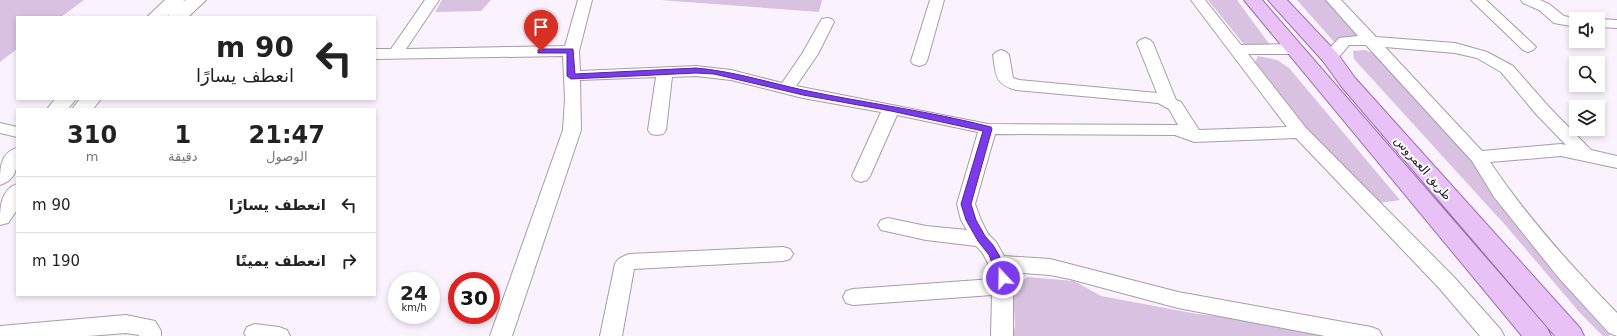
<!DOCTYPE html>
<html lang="ar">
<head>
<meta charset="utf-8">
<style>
  body { margin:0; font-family:"DejaVu Sans",Vazirmatn,sans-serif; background:#f6f6f6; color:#222; direction:rtl; height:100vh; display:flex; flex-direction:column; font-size:15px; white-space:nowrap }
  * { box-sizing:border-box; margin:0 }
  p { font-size:13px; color:#767676 }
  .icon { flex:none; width:22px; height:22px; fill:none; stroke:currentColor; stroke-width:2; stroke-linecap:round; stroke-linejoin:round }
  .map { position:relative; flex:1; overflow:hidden; direction:ltr }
  .panel { position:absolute; left:16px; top:108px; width:360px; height:188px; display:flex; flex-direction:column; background:#fff; border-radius:0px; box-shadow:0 2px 6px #0003; direction:rtl }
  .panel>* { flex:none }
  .guide { position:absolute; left:16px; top:16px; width:360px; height:84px; border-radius:0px; box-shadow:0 2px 6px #0003; direction:rtl; background:#fff; color:#222; overflow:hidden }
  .controls { position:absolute; left:1569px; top:12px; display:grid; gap:8px }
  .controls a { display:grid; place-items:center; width:36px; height:36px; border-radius:0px; background:#fff; box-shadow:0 2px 6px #0003; font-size:20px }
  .speed { position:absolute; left:388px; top:272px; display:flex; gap:8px; font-size:20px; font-weight:700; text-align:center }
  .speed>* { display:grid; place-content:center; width:52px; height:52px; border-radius:50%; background:#fff; box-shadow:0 2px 6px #0003; line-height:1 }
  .speed small { font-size:10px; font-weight:400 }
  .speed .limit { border:6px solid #d22; background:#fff; color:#111 }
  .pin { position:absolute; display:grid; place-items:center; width:34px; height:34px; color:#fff; margin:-41px -17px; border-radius:50% 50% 50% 0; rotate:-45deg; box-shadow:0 0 4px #0007 }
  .pin .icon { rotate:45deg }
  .me { position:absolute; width:44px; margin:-22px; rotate:339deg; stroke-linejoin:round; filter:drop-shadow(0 0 3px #0008) }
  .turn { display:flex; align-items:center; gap:14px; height:84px; padding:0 16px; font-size:18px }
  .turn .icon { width:52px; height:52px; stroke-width:2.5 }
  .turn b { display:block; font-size:28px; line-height:34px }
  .eta { display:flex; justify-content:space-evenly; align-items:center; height:68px; text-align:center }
  .eta b { font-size:24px; font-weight:800; line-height:28px }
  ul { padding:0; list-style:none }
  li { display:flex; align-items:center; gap:12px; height:56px; padding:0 16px; border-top:1px solid #e0e0e0 }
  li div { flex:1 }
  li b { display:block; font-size:15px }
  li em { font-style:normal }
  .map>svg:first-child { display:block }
</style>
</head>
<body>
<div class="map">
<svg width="1617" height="336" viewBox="0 0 1617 336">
  <rect width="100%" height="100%" fill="#faf2fd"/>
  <path fill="#d8c1e1" d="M0,0H84L61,17H17V49L0,62Z
    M442,0H491L481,11L435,12Z
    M660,0H822L819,12Z
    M1208,0H1237L1270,45L1246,47Z
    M1297,0H1326L1362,38L1335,43Z
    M1365,50L1377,55L1473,161L1555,275L1610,336H1603L1580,313L1507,227L1354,59L1353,51Z
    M1258,56L1277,60L1289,68L1400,200L1379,203L1296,118L1255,62Z
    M1028,277L1074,281L1101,296L1197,314L1325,328L1334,336H1013L1015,326L1013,286Z"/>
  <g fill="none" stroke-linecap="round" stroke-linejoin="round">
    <g stroke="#a89cac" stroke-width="2">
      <path id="minor" d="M425,0H439L406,49L565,46L578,0H592L579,51L580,71L696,66L731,70L782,83L802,54L820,22L822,19L827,18L832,19L834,22L818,54L796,86L988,124L1178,125L1169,109L1158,103L1016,90C994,84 996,74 993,55L996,52L1001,50L1006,52L1009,55L1013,78L1019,80L1157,93L1137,43L1140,40L1145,38L1150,40L1153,43L1176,100L1181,102L1199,130L1287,127L1191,0H1205L1241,45L1294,44L1299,46L1302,49L1299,52L1294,54H1248L1306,128L1454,277L1501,330L1504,336H1480L1440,289L1296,138L1194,142L1175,135L995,134L975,204L981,220L988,234L996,242L1004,256L1050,259L1178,292L1371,327L1379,330L1382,336H1325L1178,308L1070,279L1050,275L1011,272L1013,278V336H991L992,295L853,305L846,303L843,297L846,291L853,289L993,279L988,263L982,252L976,246L926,240L881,230L878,225L881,220L888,218L926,226L967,230L961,220L957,204L978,132L897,115L870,176L867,180L861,182L855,180L852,176L881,112L803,98L731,80L696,76L672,77L666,130L663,134L657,135L651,134L648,130L656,77L580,80L581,130L512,336H490L563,130L565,99L563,56L375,59V49H391Z
        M930,0H944L927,61L925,64L919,66L913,64L911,61Z
        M1326,0H1341L1376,37L1455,43L1487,52L1513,66L1548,106L1591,150L1617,156V168L1561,156L1490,162C1527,217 1571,266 1617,313V336L1609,333L1558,277L1494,197L1472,161L1366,45H1349C1341,54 1337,63 1325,60L1322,57L1339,38L1358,36ZM1385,47L1455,53L1477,58L1501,72L1536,114L1566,145L1561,144L1482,151Z
        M1471,0H1486L1533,44L1536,47L1533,50L1528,52L1523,50Z
        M1521,0H1540L1549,4L1564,16L1578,19H1576V27L1554,23L1539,10L1523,3Z
        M1596,19H1598L1617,20V28L1598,27V19Z
        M0,123L17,127V137L0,133Z
        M783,247L790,249L793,254L790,259L783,261L634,269L622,336H600L615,264C618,258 622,257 629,254Z
        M126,315L155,321L161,331V336H139V335L126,333L88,336H0V326Z
        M255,324L279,327L287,330L290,336H246L244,333L247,327Z"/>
    </g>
    <g stroke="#a89cac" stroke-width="2">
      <path id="secondary" d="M165,0H185L182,3L186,0H206L188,17H168L170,14L167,17H147Z
        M55,99H76L68,109H47Z
        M80,99H101L93,109H72Z
        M17,148C17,164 19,179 0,185C0,168 0,153 17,148Z
        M17,184V210L8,223L0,225C0,208 0,190 17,184Z"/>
    </g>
    <g stroke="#9b6eac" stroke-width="2">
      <path id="primary" d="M1244,0H1262L1547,328L1551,336H1522Z
        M1268,0H1287L1337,53L1355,78L1580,328L1584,336H1555L1341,86L1323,61Z"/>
    </g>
    <use href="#minor" fill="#fff" fill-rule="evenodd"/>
    <use href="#secondary" fill="#fff" fill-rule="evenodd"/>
    <use href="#primary" fill="#e8c1f7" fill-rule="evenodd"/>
  </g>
  <path fill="#7c3aed" stroke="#51269a" d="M541,49H573L575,74L696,68C732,71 767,82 803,90C865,103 929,111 991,127L992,129L971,204L976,220L985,236L993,245L999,255L1008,278L1006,280H999L989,255L978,241L966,220L961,204L983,131L891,111L803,95L714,74L696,73L571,79L567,76V53H538V50Z"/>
  <g text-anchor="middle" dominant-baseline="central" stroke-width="4" stroke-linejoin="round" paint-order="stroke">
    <g font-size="12" fill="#28232a" stroke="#fff">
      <text transform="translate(1423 168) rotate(49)">طريق العمروس</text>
    </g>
  </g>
</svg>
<div class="controls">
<a><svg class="icon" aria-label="sound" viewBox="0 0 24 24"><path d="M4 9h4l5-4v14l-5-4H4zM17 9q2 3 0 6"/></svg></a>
<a><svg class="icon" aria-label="search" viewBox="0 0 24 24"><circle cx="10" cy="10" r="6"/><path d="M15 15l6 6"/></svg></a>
<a><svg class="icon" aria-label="layers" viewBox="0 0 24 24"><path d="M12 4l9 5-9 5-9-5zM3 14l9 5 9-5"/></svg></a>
</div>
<div class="speed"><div>24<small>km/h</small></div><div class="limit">30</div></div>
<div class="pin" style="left:541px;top:51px;background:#d93025"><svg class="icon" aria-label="arrive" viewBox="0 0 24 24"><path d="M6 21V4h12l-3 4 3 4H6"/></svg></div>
<svg class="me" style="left:1003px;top:278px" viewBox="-20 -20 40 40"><circle r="17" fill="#7c3aed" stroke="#fff" stroke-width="3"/><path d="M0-11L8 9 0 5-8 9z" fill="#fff"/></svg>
<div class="guide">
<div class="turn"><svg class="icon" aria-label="left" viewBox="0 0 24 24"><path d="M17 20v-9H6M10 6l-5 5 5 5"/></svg><div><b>90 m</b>انعطف يسارًا</div></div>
</div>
<section class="panel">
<div class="eta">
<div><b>21:47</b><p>الوصول</p></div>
<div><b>1</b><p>دقيقة</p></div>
<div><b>310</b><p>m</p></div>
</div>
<ul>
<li><svg class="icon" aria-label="left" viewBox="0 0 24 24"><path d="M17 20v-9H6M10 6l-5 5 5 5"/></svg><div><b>انعطف يسارًا</b></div><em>90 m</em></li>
<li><svg class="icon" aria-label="right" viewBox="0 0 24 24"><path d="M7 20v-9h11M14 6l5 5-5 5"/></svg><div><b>انعطف يمينًا</b></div><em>190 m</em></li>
</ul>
</section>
</div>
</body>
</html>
